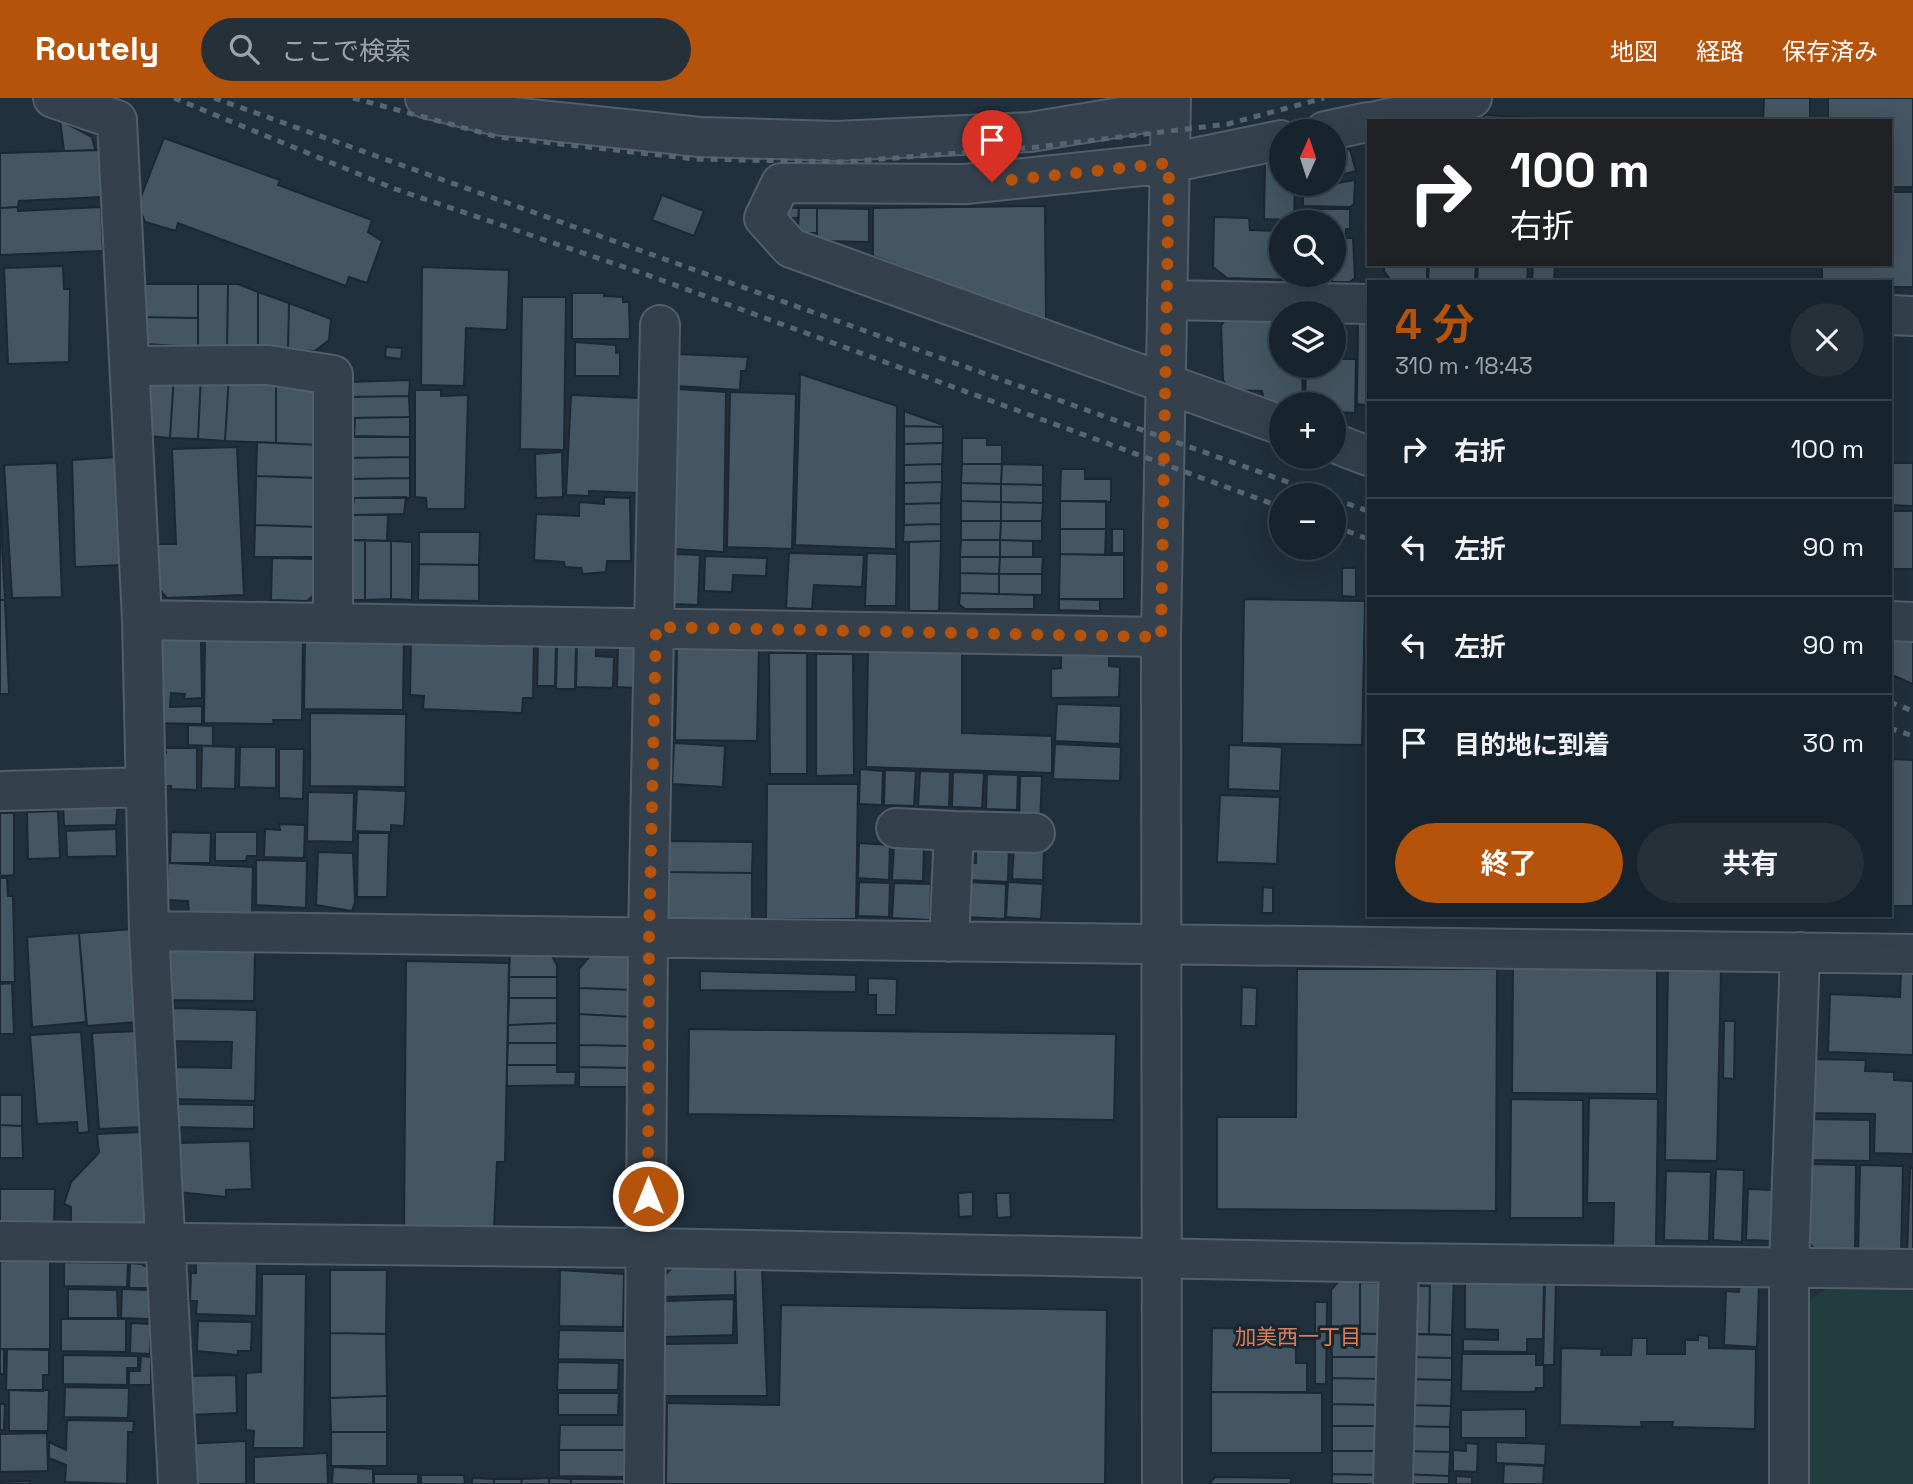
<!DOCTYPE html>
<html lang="ja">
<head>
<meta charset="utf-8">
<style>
  body { margin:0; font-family:"Space Grotesk","Noto Sans JP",sans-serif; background:#253039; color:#f1f3f6; height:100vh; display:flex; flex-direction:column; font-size:26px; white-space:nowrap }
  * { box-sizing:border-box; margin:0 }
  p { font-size:23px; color:#9fa4aa }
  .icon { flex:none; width:38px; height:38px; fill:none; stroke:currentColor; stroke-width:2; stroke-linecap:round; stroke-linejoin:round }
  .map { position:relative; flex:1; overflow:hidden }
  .drawer { position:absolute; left:1367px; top:182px; width:525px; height:637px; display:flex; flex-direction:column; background:#18242d; border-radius:0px; box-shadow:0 7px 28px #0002,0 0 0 2px #364149 }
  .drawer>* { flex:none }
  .banner { position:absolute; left:1367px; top:21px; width:525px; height:147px; border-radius:0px; box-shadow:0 7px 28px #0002,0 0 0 2px #364149; background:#202124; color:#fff; overflow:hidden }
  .needle { width:46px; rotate:3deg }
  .tools { position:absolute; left:1269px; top:21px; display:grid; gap:14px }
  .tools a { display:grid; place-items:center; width:77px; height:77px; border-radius:50%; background:#18242d; box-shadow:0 7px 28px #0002,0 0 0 2px #364149; font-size:35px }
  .pin { position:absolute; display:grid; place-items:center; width:60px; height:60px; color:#fff; margin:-72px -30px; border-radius:50% 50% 50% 0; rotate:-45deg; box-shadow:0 0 7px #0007 }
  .pin .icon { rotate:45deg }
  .me { position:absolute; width:77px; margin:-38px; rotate:0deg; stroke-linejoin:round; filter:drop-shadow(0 0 5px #0008) }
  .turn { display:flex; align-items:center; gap:24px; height:147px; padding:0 28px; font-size:32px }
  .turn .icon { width:91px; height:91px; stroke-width:2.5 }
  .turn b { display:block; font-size:49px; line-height:60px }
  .round { display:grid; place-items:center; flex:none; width:74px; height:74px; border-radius:37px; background:#253039 }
  .summary { display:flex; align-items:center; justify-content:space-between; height:119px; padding:0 28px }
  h1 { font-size:42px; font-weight:700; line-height:52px; color:#b45309 }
  .button { display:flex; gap:14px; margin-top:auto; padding:14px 28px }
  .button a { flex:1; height:80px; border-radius:42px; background:#b45309; color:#fff; font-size:28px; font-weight:700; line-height:80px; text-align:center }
  .button a+a { background:#253039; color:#f1f3f6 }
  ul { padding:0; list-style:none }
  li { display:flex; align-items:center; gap:21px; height:98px; padding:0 28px; border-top:2px solid #364149 }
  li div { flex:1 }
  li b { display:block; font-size:26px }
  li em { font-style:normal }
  header { display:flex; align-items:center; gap:42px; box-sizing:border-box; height:98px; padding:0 35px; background:#b45309; color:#fff }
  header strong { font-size:33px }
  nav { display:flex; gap:38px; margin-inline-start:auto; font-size:24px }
  .search { width:490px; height:63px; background:#253039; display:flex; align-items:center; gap:18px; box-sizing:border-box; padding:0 24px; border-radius:38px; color:#9fa4aa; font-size:26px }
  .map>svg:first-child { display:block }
</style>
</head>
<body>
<header>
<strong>Routely</strong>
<div class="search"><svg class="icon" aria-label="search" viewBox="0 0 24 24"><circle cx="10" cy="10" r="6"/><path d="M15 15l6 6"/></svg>ここで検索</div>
<nav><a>地図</a><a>経路</a><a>保存済み</a></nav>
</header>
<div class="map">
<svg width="1913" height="1386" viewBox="0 0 1913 1386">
  <rect width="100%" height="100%" fill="#20303c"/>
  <path fill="#223d3d" d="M1829,1189H1913V1386H1805L1807,1204Z"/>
  <path fill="#445663" stroke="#1c2833" stroke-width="2" d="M1764,0H1810V23H1763Z
    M1828,0H1913V89H1890V23H1828Z
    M1484,17L1534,20V23H1484Z
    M60,22L92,39L95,52L64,53Z
    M164,40L280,82L278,87L372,122L368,134L382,143L367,185L349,179L346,188L178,125L176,133L145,124L138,106Z
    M1350,51L1356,73L1334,79V55Z
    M100,52L103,99L19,103L18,109L0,110V55Z
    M1265,65L1281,66V86H1295L1294,122L1264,121Z
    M1355,82L1354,106L1350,109L1303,108V91Z
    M1890,94H1913V189H1890V184H1822V166H1890Z
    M662,97L704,113L694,138L652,122Z
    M1045,108L1046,223L873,158V110Z
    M18,109V113L101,109L103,153L0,157V110Z
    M778,109L799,110L798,120H778Z
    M799,110H817V135H798Z
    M817,110L869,111V144L817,143Z
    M1302,111H1350V131H1346V136H1334V124H1302Z
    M1214,119L1249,120L1250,132L1281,133V177H1294V182L1227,180L1213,169Z
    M1334,140H1353L1355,180L1350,184H1332Z
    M1384,166H1427V184H1392L1384,173Z
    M1429,166H1476L1475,184L1428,182Z
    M1478,166H1528L1527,184H1477Z
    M1533,166H1555L1554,184H1532Z
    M63,168L64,191H70L69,264L8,266L4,170Z
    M422,169L509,172L507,232L466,230L464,288L421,287Z
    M1301,177H1327V181H1301Z
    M133,186H198V220L135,219Z
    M198,186H228L227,250L198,249Z
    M228,186H238L258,194V251L227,250Z
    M258,194L289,205L288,252L258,251Z
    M572,195H604V198L623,199V204H629L630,241H572Z
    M522,199H566L564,352L520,351Z
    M289,205L331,221L329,242L315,253L288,252Z
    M1229,216L1281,217V268H1302L1303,306L1281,308L1264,303L1262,293L1229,292L1223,282L1221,228Z
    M135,219L198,220V249L144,246Z
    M1358,224H1368V307L1357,306Z
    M575,244L616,247V255L620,254V278H575Z
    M386,249L402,250L401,261L385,259Z
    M677,256L748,259L746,273H741L740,292L676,288Z
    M1334,261H1356L1355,315L1334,314V306H1305L1306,268H1334Z
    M147,276L174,277L170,340L138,337Z
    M800,276L897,308L896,451L795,447Z
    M174,277H201L198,341L170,340Z
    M201,277L229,278L225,343L198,341Z
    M229,278H276V345L225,343Z
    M276,278L320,289L319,347L276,345Z
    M410,282L409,298L349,299V284Z
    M677,291L726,294L724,454L674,451Z
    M415,292H441V298L468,297L465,411H427L426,400L415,399Z
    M730,294L796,296L792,451L727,449Z
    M571,297L639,300V395L589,393V398L566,397Z
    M409,298L410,319L348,320L349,299Z
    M904,313L943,327V329L904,328Z
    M410,319V339L354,338L355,320Z
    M904,328L943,329V345L904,346Z
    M348,339H410V359L347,360Z
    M962,340H987V347H1002V366H962Z
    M257,344L319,347V380L256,378Z
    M943,345L942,366L904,367V346Z
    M237,349L244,497L167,500L153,484L151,446H176L172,351Z
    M562,354L563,399L536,400L535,356Z
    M117,359L123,467L75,469L72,362Z
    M410,359V380L347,381V360Z
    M57,365L62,499L12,500L4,367Z
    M1890,365H1913V408L1890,407Z
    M942,366V384L904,385V367Z
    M962,366H1002L1001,386L961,385Z
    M1002,366L1043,367V387L1001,386Z
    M1061,371H1085V381H1111V404L1060,403Z
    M256,378L319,380V429L255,427Z
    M410,380V400H346L347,381Z
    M942,384L941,405L904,406V385Z
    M961,385L1001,386V404L961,403Z
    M1001,386L1043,387V405L1001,404Z
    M406,399L404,416L352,417L354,400Z
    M604,399L630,400L631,463H607L606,474L583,476L581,470L565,469L564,464L534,462L536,416L579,418V404L604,406Z
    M961,403L1001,404V423H961Z
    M1060,403H1106V431H1060Z
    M1001,404L1043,405L1042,423H1001Z
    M941,405V426L904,427V406Z
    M0,409L5,502H0Z
    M1890,413H1913V471H1890Z
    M338,417H388L387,443L338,442Z
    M961,423H1001L1000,442H961Z
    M1001,423H1042V443L1000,442Z
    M941,426V443L903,444L904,427Z
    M255,427L319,429V459H254Z
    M1060,431H1106L1105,457L1060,456Z
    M1112,431H1124V455H1112Z
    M419,434H480L479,467L419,466Z
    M338,442H365V502H351Z
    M365,442L391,443V501L365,502Z
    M961,442H1000V459H960Z
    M1000,442L1033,443V459H1000Z
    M391,443L412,444V502L391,501Z
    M941,443L939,513H909V444Z
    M789,455L864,457L862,489L814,487L812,511L786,510Z
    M867,455L897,456L896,508H865Z
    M675,456L700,457L698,507L674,506Z
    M1060,456L1124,457V501H1059Z
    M705,458L767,460L766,478L733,477L732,494L704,493Z
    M960,459H1000L999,476L960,475Z
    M1000,459H1043L1042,476H999Z
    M272,460L316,461L315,496L307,503L271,502Z
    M419,466L479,467V503L418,502Z
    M1342,470H1356V499L1342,498Z
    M960,475L999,476V496L960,495Z
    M999,476H1042V497L999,496Z
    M960,495L1034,497V511H965L959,506Z
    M1059,501L1100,502V513L1059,512Z
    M1244,501L1365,503L1362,647L1242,645Z
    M0,502H5L9,596H0Z
    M305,536L404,538L403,612L304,611Z
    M205,538L303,539L302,622H273L274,626L204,625Z
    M411,538L534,542L533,600H523L522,615L423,611L424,598L410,597Z
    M156,541L201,542L202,600L184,601L185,596L171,595L170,609L202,608V626L152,625Z
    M1890,541H1913V586L1890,576Z
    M538,545H556L555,588H537Z
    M577,546H596V558L614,559L613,590L576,589Z
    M618,547L637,548L635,590L617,589Z
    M677,547L759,549L757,643L675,642Z
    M557,548L576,549L575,591H556Z
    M1061,550L1109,551V568L1120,569L1119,599L1051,600V571L1061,570Z
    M868,553L962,555V635L1052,638V675L866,669Z
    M769,555H807V676H770Z
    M816,556H853L854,677L816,678Z
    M1057,606L1121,608L1120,646L1055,643Z
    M310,615L406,616L405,689L310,688Z
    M188,627L213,628V648L188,647Z
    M674,645L725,648L723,689L672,686Z
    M1055,646L1121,649L1120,683L1053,681Z
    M1229,647L1282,649L1280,693L1228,691Z
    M202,648L236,649L235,691L201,690Z
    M240,649H276V690L239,689Z
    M165,650H197V692L171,691V688H165V682L158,681V655H166Z
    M279,651H304L303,701L279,700Z
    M1890,661L1913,662V808H1890Z
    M860,671L883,673L882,707L859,706Z
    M885,672L916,673L914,708L884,707Z
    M920,673L950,674L949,709L918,708Z
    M953,674L984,675L982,710L952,709Z
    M987,676L1018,677L1017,712L986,711Z
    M1020,678H1042L1040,725H1019Z
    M767,686H858L856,821H766Z
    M357,691L406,693L404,728L391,727V734L355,733Z
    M308,694L354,695L353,744L307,743Z
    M1220,697L1280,699L1277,766L1217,764Z
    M118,702L116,727L64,728L63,704Z
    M58,713L60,760L28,761L27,714Z
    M0,715H14V777L0,778Z
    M279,726L305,727L304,760L264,759L265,731L280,732Z
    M116,731L117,758L67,759L66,733Z
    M171,734L211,735L210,765H170Z
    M215,734H257V758H247L246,763H215Z
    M358,735H389L387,799H357Z
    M668,743L753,744L752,775L667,774Z
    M859,745L890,747L889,782L858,780Z
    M894,747L924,748L923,783L892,782Z
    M976,747L1009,748L1008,784L968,782L969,765H976Z
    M1014,747L1044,748L1043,782L1012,781Z
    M318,754L353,755L355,804L352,813L316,807Z
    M256,762L307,763L306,810L256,807Z
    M168,765L253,769L252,816L189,815L188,803L167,802Z
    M667,774L752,775V823L667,822Z
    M0,780H7L8,798H13L15,884H0Z
    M859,784L890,785L889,819L858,818Z
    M968,784L1006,786L1005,821L966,819Z
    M1008,784L1043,786L1041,821L1006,819Z
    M894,785L931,786L930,822L892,820Z
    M1263,789L1273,790V815H1262Z
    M134,831L138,924L87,928L79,835Z
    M79,835L86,924L32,929L27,839Z
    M166,849L255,851L254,903L165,902Z
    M593,854L623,855L634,864V892L579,890V871Z
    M510,855H550L557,867V879H509Z
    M406,863L509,865L505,1064H497L494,1131L404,1130Z
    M1513,864L1657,865V996L1512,995Z
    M1668,868L1721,869L1717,1063L1665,1062Z
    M1297,871H1497L1496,1113L1217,1111V1019H1296Z
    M1901,871H1913V957L1828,954L1830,896L1900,899Z
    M700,873L856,877V894L700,892Z
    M509,879H557V900H509Z
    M868,880L897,881L896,917H876V897H868Z
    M12,885L14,936H0V886Z
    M1242,889L1257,890L1256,928H1241Z
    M579,890L634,892L633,919L579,916Z
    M509,900H557V925L508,927Z
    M170,910L257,912L255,1003L172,1001L173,969L231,970L232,944L170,943Z
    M579,916L633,919L632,948L579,947Z
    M1724,923H1735L1734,981L1723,980Z
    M557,925V945H508V927Z
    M689,931L1116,936L1114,1022L688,1016Z
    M139,933L142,1029L99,1031L92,935Z
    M81,934L89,1034L78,1035L77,1024L37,1026L30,937Z
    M508,945H557V967H507Z
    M579,947L632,948V970L579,969Z
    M1809,961L1866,962L1865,973L1894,974V982L1913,983V1056L1874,1055L1875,1016L1808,1015Z
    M507,967H557V974H576L575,987L507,988Z
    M579,969L632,970V989H579Z
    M0,997H22V1028L0,1027Z
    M1589,1000L1658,1001L1656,1149H1613L1614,1105H1587Z
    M1511,1001L1583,1002V1120H1510Z
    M176,1006L254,1007V1031L176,1029Z
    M1809,1021L1870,1022V1063L1808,1062Z
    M0,1027L22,1028L23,1060H0Z
    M142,1034L145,1127L71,1132V1109L64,1106L71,1084L99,1055L97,1036Z
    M250,1043L252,1091L226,1092V1099L178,1094V1045Z
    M1809,1066L1856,1067L1855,1157H1820L1808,1144Z
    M1860,1067L1903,1068L1901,1159L1858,1158Z
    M1910,1070H1913V1157H1907Z
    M1716,1071L1744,1072L1742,1144L1713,1142Z
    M1666,1073L1711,1074L1709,1143L1664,1142Z
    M0,1091H55L54,1125H0Z
    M1748,1091L1776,1092L1775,1143L1746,1142Z
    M973,1094V1118L959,1119L958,1095Z
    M996,1095H1010L1011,1119L997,1120Z
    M0,1162H50V1252L0,1251Z
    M196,1163L257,1165L256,1218L196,1216L197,1203H190L191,1175H196Z
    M64,1164L128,1165L127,1189L64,1188Z
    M130,1165L141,1166L150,1171V1190H129Z
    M674,1168L735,1169V1197L663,1199V1179Z
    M735,1169H762L767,1298H662V1246L737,1245Z
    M330,1172H387L386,1236L330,1235Z
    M560,1172L624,1176L623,1229L559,1228Z
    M262,1176H306L304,1350H253L254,1333L246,1332V1275L261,1274Z
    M1430,1179H1454L1452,1237L1429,1236Z
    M1465,1180L1544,1181L1543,1241H1527V1254L1463,1253V1241L1498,1242V1232L1465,1231Z
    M1339,1183L1360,1184V1236L1331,1235V1192Z
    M1360,1184L1379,1185L1383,1236H1360Z
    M1545,1184H1556L1554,1267H1543Z
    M1740,1184L1759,1185L1757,1249L1724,1247L1726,1193L1739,1194Z
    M1406,1188H1430L1429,1236H1405Z
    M68,1191L117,1192L118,1220H68Z
    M122,1191L149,1192V1221L121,1220Z
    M734,1201L733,1237L662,1239L663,1203Z
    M1315,1204H1327L1326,1286H1315Z
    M781,1207L1107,1212L1105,1386H666L667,1305L779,1307Z
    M61,1221H126V1254L61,1253Z
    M198,1223L252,1224L251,1253H238V1257L197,1253Z
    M131,1225L151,1226L150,1256L130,1255Z
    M1212,1230L1280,1231L1279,1248L1296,1249V1265H1307V1294H1211Z
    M559,1232L626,1233V1262L558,1261Z
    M330,1235L386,1236L387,1298L330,1300Z
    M1331,1235L1383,1236L1382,1259H1332Z
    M1405,1236L1452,1237V1260L1404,1259Z
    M1698,1237L1709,1238V1250L1756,1251L1755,1331L1672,1329L1673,1324H1641L1642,1329L1560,1327L1561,1250L1602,1251L1601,1257H1631L1632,1240H1647V1256H1685V1242H1698Z
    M0,1251H4V1276H0Z
    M7,1251H49V1277H43V1293L6,1292Z
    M1462,1256H1536V1267H1544V1290H1536L1535,1294L1461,1293Z
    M63,1257L138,1258V1270H127V1287L63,1286Z
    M141,1258L151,1259V1287H129V1273H140Z
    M1332,1259H1382L1381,1281L1332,1280Z
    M1404,1259L1452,1260V1282L1403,1281Z
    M558,1264L619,1265L618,1292H557Z
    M236,1277L237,1315L187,1317L186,1278Z
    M1332,1280L1381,1281L1380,1307L1332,1306Z
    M1403,1281L1452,1282L1451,1308L1403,1307Z
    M65,1289L129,1290L128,1320L64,1319Z
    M9,1292H49L48,1333H9Z
    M1211,1294L1322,1295V1355H1211Z
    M558,1295H619L618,1317H558Z
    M387,1298V1334H331L330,1300Z
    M0,1306H5L4,1332H0Z
    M1332,1306L1380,1307V1328H1332Z
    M1403,1307L1451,1308L1450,1329L1402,1328Z
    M1526,1311V1340H1461V1312Z
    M67,1322L134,1323L133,1334H128L127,1386L65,1384L66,1367L49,1360V1344L66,1352Z
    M560,1327H628V1352H559Z
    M1332,1328H1380L1379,1353H1332Z
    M1402,1328L1450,1329V1354L1402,1353Z
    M331,1334H387V1368H331Z
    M47,1335L48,1373L0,1374V1336Z
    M246,1343V1386H186L184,1346Z
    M1496,1344L1546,1346L1545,1367L1496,1365Z
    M1466,1345L1478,1346L1477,1374L1453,1373V1352L1466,1353Z
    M559,1352H628V1379L559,1378Z
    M1332,1353H1379L1378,1377L1332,1376Z
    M1402,1353L1450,1354L1449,1378L1401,1376Z
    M327,1355L328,1386H254V1359Z
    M1504,1366L1544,1368L1543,1386H1503Z
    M333,1369L373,1371V1386H332Z
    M374,1376H418V1386H374Z
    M1332,1376L1378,1377V1386H1332Z
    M1401,1376L1449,1378V1386H1401Z
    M421,1377H464L465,1386H421Z
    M1456,1378L1472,1379V1386H1456Z
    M1215,1379L1291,1380V1386H1209Z
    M472,1380L494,1381V1386H472Z
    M549,1380L571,1381V1386H549Z
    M549,1380V1386H521L522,1381Z
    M494,1381H522L521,1386H494Z
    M571,1381H631V1386H571Z
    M30,1383V1386H0V1384Z"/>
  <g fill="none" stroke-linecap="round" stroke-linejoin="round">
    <g stroke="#525f6a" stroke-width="42">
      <path id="minor" d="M53,0L117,22L142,522L149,833L178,1386
        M425,0L494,17L700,39L836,43L1030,34L1170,11
        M1376,23L1452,7L1472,0
        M1325,33L1368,24
        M1281,42L1169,65L966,86L781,85L764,120L791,150L1281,327
        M1167,202L1368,206
        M1890,217L1913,218
        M130,268L268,267L333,277V525
        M1334,345L1368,358
        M142,522L1161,539
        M1890,523L1913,524
        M0,693L146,689
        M896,730L954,733
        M149,833L1913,856
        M949,844L954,733L1035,735
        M0,1143L648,1150L1399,1165L1913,1171
        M644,1386L648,839L660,227
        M1162,1386L1161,539L1171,0
        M1393,1386L1399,1165
        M1789,1386V1169L1800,854"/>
    </g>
    <use href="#minor" stroke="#34414c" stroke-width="38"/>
    <path stroke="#566674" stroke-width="5" stroke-dasharray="7 7" stroke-linecap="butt" d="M174,0L395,91L642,175L1281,409
      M214,0L1324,397
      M353,0L498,39L695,61L843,64L1037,49L1228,26L1324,0
      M1334,401L1368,413
      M1334,428L1368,441
      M1890,604L1913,613
      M1890,630L1913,638"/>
  </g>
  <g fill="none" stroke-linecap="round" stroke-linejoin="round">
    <path stroke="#b45309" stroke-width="12" stroke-dasharray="0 21.6" d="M648,1098L649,839L656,529L1161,539L1169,65L992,84"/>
  </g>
  <g text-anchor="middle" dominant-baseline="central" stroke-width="6" stroke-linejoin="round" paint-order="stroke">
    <g font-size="21" fill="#dc8057" stroke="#1a2631">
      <text x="1298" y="1238">加美西一丁目</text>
    </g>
  </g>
</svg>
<div class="tools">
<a><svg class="needle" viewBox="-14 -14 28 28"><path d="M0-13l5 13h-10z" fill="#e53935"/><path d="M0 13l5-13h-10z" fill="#9fa4aa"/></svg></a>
<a><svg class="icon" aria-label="search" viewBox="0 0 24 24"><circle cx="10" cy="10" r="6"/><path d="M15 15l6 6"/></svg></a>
<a><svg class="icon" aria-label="layers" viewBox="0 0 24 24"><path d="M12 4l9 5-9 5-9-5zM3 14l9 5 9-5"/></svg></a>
<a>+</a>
<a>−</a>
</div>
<div class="pin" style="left:992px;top:84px;background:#d93025"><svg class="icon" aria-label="arrive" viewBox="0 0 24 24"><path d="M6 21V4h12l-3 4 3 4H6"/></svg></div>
<svg class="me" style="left:648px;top:1098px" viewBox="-20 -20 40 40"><circle r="17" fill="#b45309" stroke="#fff" stroke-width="3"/><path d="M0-11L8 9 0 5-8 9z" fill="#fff"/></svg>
<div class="banner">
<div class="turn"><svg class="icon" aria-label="right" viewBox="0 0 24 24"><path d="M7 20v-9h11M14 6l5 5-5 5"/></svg><div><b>100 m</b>右折</div></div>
</div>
<section class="drawer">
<div class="summary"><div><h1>4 分</h1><p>310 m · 18:43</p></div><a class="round"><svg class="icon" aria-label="close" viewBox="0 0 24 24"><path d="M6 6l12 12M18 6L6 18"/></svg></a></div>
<ul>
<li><svg class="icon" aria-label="right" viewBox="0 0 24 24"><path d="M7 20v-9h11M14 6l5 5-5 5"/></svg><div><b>右折</b></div><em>100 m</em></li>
<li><svg class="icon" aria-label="left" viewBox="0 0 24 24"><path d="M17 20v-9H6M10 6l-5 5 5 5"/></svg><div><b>左折</b></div><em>90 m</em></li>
<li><svg class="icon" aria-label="left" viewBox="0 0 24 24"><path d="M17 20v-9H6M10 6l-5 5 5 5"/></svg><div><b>左折</b></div><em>90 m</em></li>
<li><svg class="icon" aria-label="arrive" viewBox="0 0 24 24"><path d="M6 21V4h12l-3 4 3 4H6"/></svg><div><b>目的地に到着</b></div><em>30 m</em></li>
</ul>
<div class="button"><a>終了</a><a>共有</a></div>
</section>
</div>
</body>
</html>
